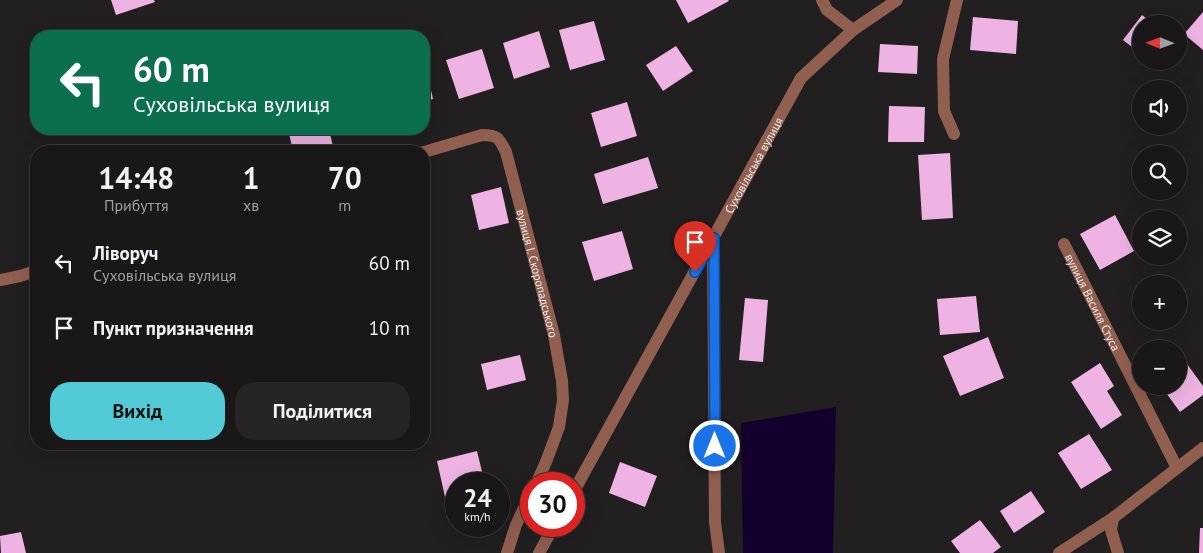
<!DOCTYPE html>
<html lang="uk">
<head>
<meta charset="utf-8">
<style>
  body { margin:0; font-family:"PT Sans",sans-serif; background:#272425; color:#f1f3f6; height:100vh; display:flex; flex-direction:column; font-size:19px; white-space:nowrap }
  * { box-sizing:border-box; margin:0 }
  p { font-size:16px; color:#9f9fa2 }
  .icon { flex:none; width:28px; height:28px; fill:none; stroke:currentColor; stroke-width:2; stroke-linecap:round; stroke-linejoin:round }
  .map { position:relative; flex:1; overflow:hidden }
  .side { position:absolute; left:30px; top:145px; width:400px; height:305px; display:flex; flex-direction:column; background:#1a1718; border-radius:20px; box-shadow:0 5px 20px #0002,0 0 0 1px #383637 }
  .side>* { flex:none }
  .hud { position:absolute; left:30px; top:30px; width:400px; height:105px; border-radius:20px; box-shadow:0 5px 20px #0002,0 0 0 1px #383637; background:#0b6e4f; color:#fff; overflow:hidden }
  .needle { width:32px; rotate:271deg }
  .controls { position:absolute; left:1132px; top:15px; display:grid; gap:10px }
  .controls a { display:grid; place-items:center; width:55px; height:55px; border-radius:50%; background:#1a1718; box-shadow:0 5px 20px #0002,0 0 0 1px #383637; font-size:25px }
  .speed { position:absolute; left:445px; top:472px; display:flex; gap:10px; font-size:25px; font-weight:700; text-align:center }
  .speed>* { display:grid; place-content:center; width:65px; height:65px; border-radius:50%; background:#1a1718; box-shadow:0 5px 20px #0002,0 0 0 1px #383637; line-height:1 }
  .speed small { font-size:12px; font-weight:400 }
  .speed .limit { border:8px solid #d22; background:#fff; color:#111 }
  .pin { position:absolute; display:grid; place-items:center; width:42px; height:42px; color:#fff; margin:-51px -21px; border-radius:50% 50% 50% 0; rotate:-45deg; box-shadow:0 0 5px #0007 }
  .pin .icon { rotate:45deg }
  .me { position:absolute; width:55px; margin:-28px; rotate:0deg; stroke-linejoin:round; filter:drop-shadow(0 0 4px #0008) }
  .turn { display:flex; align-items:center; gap:18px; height:105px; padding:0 20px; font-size:22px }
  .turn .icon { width:65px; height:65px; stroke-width:2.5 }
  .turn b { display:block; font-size:35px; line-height:42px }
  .eta { display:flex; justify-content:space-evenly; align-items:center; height:85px; text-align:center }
  .eta b { font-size:30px; font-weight:800; line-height:35px }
  .action { display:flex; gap:10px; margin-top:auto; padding:10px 20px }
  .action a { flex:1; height:58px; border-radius:20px; background:#52cbd7; color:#111; font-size:20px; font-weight:800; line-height:58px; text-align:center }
  .action a+a { background:#272425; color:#f1f3f6 }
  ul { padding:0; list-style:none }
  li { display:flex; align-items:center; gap:15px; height:65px; padding:0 20px }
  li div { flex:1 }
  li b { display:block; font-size:19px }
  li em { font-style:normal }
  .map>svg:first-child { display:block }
</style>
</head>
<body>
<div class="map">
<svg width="1203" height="553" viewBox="0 0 1203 553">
  <rect width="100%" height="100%" fill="#221f20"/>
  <path fill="#14002c" d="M836,407L833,553H743L741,423Z"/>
  <path fill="#eeb3e2" d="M111,0H154L155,2L116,15Z
    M676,0H728L729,1L688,23Z
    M1203,12V50L1184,34Z
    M1142,15L1153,24H1141V54L1123,40Z
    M973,17L1018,21L1016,54L970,50Z
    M594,21L605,60L570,70L559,30Z
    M539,31L550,67L514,79L503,43Z
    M880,44L918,46L917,74L878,72Z
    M676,46L693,71L663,91L646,65Z
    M482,49L494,88L459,99L446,60Z
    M426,68L433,99L424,101V69Z
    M627,102L637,136L601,147L591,113Z
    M889,106L925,107L924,142H888Z
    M288,129H329L334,151H293Z
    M950,153L953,218L922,220L918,155Z
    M648,157L658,188L603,204L594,174Z
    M501,187L509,223L479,230L471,195Z
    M1115,215L1134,251L1100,270L1080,234Z
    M622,231L633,269L594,281L582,242Z
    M976,296L980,332L940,335L937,299Z
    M745,298L768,300L763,362L739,360Z
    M988,337L1004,378L960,396L943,356Z
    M1179,353L1203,386V395L1180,412L1161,386H1179Z
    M520,355L526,380L487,390L481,364Z
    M1100,363L1114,386L1107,391L1122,415L1101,429L1071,382Z
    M1089,434L1112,470L1081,489L1058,453Z
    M477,451L485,484H456V494L445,497L437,461Z
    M620,462L657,476L645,507L609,493Z
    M1031,491L1045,512L1014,533L1000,511Z
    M980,520L1001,547L993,553H960L951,541Z
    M1200,528H1203V553H1199Z
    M21,532L26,553H1L0,536Z"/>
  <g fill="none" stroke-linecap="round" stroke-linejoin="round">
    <g stroke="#905f50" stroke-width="12">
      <path d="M822,0L827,10L853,30"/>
      <path d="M954,134L944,111L943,59L957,0"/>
      <path id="s1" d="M424,152L482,135C498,135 499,138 506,152L554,335L562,381L563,400L559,427L546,462L536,484"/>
      <path d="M713,241L715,522L719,553"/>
      <path id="s2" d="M1064,244L1177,468"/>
      <path d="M0,280L20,276L36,271"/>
      <path id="s3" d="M574,491L801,78L853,30L897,0"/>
      <path d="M1113,518L1111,530L1118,553"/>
      <path d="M507,553L516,525L531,493"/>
      <path d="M539,553L554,526"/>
      <path d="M1059,553L1113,518L1203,448"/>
    </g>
  </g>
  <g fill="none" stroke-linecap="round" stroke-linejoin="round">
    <g stroke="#114b97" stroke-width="12">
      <path id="route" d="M695,272L714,238L715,446"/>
    </g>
    <use href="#route" stroke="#1a73e8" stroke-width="9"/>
  </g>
  <g text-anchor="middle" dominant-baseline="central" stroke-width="5" stroke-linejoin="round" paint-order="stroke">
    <g font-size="12" fill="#edebeb" stroke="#221f20">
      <text stroke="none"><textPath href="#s3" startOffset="372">Суховільська вулиця</textPath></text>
      <text stroke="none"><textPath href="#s1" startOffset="218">вулиця І. Скоропадського</textPath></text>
      <text stroke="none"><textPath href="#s2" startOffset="65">вулиця Василя Стуса</textPath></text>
    </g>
  </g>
</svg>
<div class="controls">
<a><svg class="needle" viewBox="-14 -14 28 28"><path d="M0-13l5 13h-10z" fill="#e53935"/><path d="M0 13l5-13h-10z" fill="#9f9fa2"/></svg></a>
<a><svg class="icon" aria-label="sound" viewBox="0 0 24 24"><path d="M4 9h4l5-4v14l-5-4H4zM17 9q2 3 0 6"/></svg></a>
<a><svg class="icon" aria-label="search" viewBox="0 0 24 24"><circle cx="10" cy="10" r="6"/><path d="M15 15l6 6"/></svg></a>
<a><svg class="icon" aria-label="layers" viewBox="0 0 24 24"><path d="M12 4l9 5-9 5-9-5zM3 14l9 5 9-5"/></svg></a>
<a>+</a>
<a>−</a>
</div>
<div class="speed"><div>24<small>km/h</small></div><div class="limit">30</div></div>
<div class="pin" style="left:695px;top:272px;background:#d93025"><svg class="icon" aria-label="arrive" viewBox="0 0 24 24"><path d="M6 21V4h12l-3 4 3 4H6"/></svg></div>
<svg class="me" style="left:715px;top:446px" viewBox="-20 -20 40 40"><circle r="17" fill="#1a73e8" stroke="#fff" stroke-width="3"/><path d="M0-11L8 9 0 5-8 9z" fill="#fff"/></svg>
<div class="hud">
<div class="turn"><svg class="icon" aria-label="left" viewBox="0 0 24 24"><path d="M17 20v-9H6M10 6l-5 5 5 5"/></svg><div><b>60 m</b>Суховільська вулиця</div></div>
</div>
<section class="side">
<div class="eta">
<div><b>14:48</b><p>Прибуття</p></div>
<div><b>1</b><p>хв</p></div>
<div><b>70</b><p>m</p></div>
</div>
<ul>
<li><svg class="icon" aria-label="left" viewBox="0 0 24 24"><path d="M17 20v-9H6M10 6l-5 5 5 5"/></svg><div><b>Ліворуч</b><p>Суховільська вулиця</p></div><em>60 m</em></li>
<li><svg class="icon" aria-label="arrive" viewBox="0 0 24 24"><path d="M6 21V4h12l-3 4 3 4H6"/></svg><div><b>Пункт призначення</b></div><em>10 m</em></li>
</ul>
<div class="action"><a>Вихід</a><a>Поділитися</a></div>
</section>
</div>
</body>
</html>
